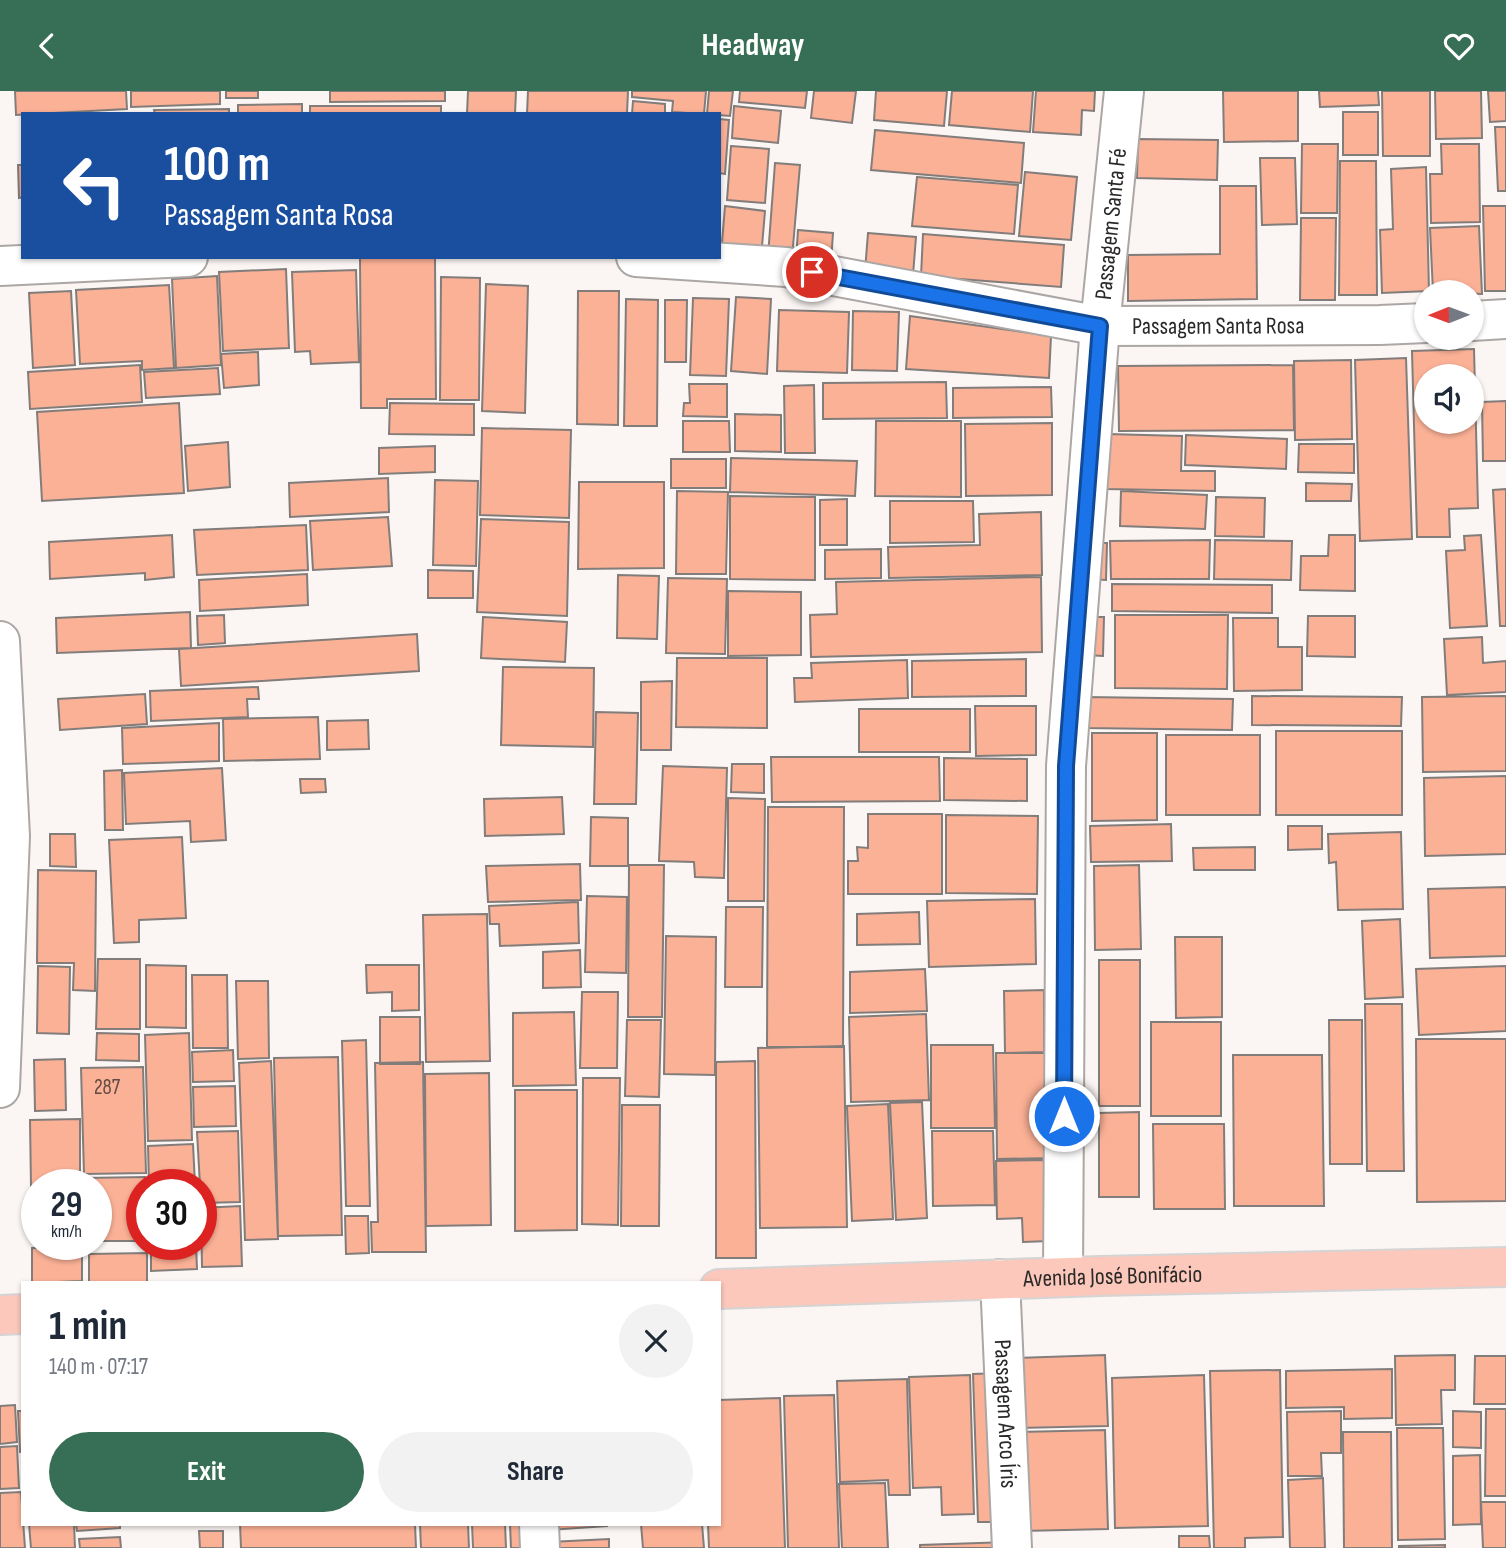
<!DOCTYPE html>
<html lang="en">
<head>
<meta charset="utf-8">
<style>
  body { margin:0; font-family:"Sofia Sans Condensed",sans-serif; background:#f2f2f3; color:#1f2937; height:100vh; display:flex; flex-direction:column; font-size:26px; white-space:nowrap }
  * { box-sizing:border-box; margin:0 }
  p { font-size:23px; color:#747a83 }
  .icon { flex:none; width:38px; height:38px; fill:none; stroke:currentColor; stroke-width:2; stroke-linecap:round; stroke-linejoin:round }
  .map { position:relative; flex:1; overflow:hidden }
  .drawer { position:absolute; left:21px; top:1190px; width:700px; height:245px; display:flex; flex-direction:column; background:#fff; border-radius:0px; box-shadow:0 2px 5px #0004 }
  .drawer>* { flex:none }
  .banner { position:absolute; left:21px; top:21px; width:700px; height:147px; border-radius:0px; box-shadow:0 2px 5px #0004; background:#1a4fa0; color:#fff; overflow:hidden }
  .needle { width:46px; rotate:269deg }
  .fabs { position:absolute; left:1414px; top:189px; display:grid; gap:14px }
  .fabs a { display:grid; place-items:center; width:70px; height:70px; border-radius:50%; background:#fff; box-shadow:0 2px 5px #0004; font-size:35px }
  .speed { position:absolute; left:21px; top:1078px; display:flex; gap:14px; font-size:35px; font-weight:700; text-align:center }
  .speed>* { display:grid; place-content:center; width:91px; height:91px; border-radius:50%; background:#fff; box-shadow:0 2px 5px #0004; line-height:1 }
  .speed small { font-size:18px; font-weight:400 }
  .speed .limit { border:10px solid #d22; background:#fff; color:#111 }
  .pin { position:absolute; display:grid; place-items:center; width:60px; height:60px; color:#fff; margin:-30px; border:4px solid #fff; border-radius:50%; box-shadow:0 2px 7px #0007 }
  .me { position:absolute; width:77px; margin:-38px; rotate:0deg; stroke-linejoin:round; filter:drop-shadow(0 0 5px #0008) }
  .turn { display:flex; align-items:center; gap:24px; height:147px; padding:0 28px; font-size:32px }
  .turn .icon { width:91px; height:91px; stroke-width:2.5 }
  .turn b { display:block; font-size:49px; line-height:60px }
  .round { display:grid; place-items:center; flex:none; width:74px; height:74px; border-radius:37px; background:#f2f2f3 }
  .headline { display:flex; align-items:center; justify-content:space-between; height:119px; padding:0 28px }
  h1 { font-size:42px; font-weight:700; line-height:52px }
  .button { display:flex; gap:14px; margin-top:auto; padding:14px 28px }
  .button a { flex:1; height:80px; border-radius:42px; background:#376f56; color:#fff; font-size:28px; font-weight:700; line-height:80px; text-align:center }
  .button a+a { background:#f2f2f3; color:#1f2937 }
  header { display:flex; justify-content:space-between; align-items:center; height:91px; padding:0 28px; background:#376f56; color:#fff; font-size:32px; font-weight:700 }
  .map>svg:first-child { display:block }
</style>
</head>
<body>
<header><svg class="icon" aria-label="back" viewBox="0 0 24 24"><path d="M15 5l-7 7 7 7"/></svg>Headway<svg class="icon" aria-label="heart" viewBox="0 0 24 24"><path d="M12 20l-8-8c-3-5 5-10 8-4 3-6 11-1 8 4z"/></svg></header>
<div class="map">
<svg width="1506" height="1457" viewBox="0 0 1506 1457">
  <rect width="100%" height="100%" fill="#fbf6f3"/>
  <path fill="#fbb196" stroke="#827d7b" stroke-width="2" fill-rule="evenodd" d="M15,0H126L127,18L16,24Z
    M131,0H220V13L131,16Z
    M226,0H258V7H226Z
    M330,0H445V10L330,11Z
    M468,0H516L515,23H467Z
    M528,0H628L627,23H527Z
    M632,0H706L704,23L672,21L673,10L632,6Z
    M709,0H733L730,25L719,24V23H707Z
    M740,0H807L805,17L739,11Z
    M814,0H856L852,32L811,27Z
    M876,0H947L944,35L874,29Z
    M952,0H1033L1030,41L949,34Z
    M1036,0H1095L1094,20L1082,19L1081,44L1033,41Z
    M1223,0H1298V50L1224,51Z
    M1319,0H1378L1379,14L1320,16Z
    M1382,0H1430V65H1383Z
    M1435,0H1481L1482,47L1436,48Z
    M1488,0H1506V30L1490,31Z
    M633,10L665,13V23H632Z
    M302,13V23H238V14Z
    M310,15H441V23H310Z
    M734,15L781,20L778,52L732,47Z
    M229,18V23H155L154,19Z
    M1343,21H1378V64H1343Z
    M719,28L729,29L725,83L719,82Z
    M1495,36H1506V100H1498Z
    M875,39L1024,52L1021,92L871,79Z
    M1138,48L1218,49L1217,89L1137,87Z
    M1302,53H1338L1337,122H1301Z
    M1441,53H1479L1480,131L1431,132L1430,83H1442Z
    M731,55L769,58L765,112L727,109Z
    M1260,67H1295L1297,133L1262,134Z
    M1340,70H1376L1377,204H1339Z
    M775,72L800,74L792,167L768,165Z
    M18,74H23V106L19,107Z
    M1426,76L1429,200L1382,202L1380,139L1393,138L1391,78Z
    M1025,81L1077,86L1071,149L1019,145Z
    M917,86L1018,94L1014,143L912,135Z
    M1220,95H1256L1257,208L1128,210V164L1220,163Z
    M725,115L765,120L761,167L721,163Z
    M1483,115H1506V200H1485Z
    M1301,127H1336L1335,209H1300Z
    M1479,135L1482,203L1433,201L1430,137Z
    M798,139L833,142L831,172L796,169Z
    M868,142L916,146L913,184L865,180Z
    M923,143L1064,154L1061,196L921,185Z
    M360,167H435L436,308H387V317H361Z
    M286,178L289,257L223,260L219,181Z
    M356,179L359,271L311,273L310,260L295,261L292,181Z
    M217,185L221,274L176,277L172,188Z
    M441,186L480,187L479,309H440Z
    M486,193L528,195L525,322L482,320Z
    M169,194L174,277L142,279V270L80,273L76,199Z
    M71,200L75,274L33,277L29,202Z
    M578,200H619L618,334L577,333Z
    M736,206L771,208L767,283L731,280Z
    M693,207L729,208L726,285L690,284Z
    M626,208L658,209L657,335H624Z
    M665,209H687L686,271H665Z
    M779,219L849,221L847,282L777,280Z
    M853,220L899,221L897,280L852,279Z
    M910,225L1051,245L1049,287L906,278Z
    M1474,258L1478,417L1449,418L1450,446H1417L1412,260ZM1426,285H1472V331H1426Z
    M258,261L259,294L224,297L221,263Z
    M1406,267L1412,448L1360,450L1355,269Z
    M1351,269L1352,348L1295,349L1294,270Z
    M140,274L142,311L30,318L28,281Z
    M1293,274L1294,339L1119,340L1118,275Z
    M218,277L220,303L146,307L144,281Z
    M946,291L947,327L823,328V292Z
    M689,293H727V326L683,325L684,312H690Z
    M814,294L815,362H785L784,295Z
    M1051,296L1052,326L953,327V297Z
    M1506,310V370H1483L1482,311Z
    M179,312L184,402L42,410L37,321Z
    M390,312L474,313V344L389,343Z
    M735,323L781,324V361L735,360Z
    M683,330H729L730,361H683Z
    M876,330H961V406L875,405Z
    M1052,332V404L966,405L965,333Z
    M482,337L571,339L569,427L480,424Z
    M1107,343L1182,345L1181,380H1215V400L1106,398Z
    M1186,344L1287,348L1286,378L1185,374Z
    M228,351L230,396L188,400L185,355Z
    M1299,353H1354V382L1298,381Z
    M435,355V381L379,383V357Z
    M731,367L857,370L855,405L730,401Z
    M671,368H726V397H671Z
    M388,387L389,421L290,426L289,392Z
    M435,389L478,390L476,475L433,474Z
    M579,391H664V477L578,478Z
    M1306,392L1352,393L1351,410H1306Z
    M1506,398V535H1500L1493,399Z
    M677,400L728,401L726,483H676Z
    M1121,400L1207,404L1205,438L1120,435Z
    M730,405L815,406V489L730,488Z
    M1216,406L1265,407L1264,446L1215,445Z
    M847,408V454H820V409Z
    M890,410H973L974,451L890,452Z
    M1041,421L1042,484L889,487L888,456L980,454L979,423Z
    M388,426L392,475L313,479L310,430Z
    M481,428L569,431L567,525L477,521Z
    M306,434L308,479L197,484L194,439Z
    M172,444L174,486L145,489V482L50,488L49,451Z
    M1329,444H1355V500L1300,499L1301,465H1328Z
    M1481,444L1487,535L1450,537L1446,460L1465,459L1464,445Z
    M1210,449L1209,488H1111L1110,450Z
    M1215,449L1292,450L1291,489L1214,488Z
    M1090,452H1107L1106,489L1089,488Z
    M881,458V487L825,488V459Z
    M428,479L473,480V507H428Z
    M307,483L308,514L200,520L199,489Z
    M618,484L659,485L657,548L617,547Z
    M1041,486L1042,561L811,566L810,524L837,523L836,491Z
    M668,487L727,488L725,563L666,562Z
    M1112,493L1272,494V522L1112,520Z
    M728,500L801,501V564L728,565Z
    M190,521L191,557L57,562L56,527Z
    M224,524L225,552L198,554L197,525Z
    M1115,524H1228L1227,598L1115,597Z
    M1308,525H1355V566L1307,565Z
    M483,526L567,531L565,571L481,567Z
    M1087,526H1104L1103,565L1086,564Z
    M1233,527H1278V556H1302V599L1234,600Z
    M417,543L419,580L181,595L179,558Z
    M1482,546L1483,572L1506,570V601L1447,604L1444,548Z
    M677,567H767V637L676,636Z
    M1026,568V605L912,606V570Z
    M907,569L908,607L795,611L794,587H812L811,572Z
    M503,576L594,577L593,656L501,654Z
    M672,590L671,659H641V591Z
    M258,596L259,608H247L248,626L151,630L150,600Z
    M145,603L147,633L60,639L58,608Z
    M1252,605L1402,606L1401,635L1252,634Z
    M1506,605V680L1423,681L1422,606Z
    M1085,606L1233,608L1232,639L1085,637Z
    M975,615H1036V664L976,665Z
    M859,618H970V661H859Z
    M596,621L638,622L636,713H594Z
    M318,626L320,668L224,670L223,628Z
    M368,629L369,658L327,659V630Z
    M219,632V670L123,673L122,637Z
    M1276,640H1402V724H1276Z
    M1092,642H1157V729L1092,730Z
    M1166,644H1260V724H1166Z
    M771,666H939L940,710L772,711Z
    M944,667L1027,668V710L944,709Z
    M732,673H764V702L731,701Z
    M663,675L727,677L724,787L695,786L694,771L659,770Z
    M222,677L226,749L191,751L190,730L126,733L124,682Z
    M122,679L123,739H105L104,680Z
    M1506,685V763L1425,765L1424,687Z
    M300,688H325L326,701L301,702Z
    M562,706L564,743L485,745L484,708Z
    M728,707L765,708L764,810H728Z
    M768,716H844L843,956H767Z
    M868,723H942V803H848V770H858L857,756L868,757Z
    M946,724L1038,725L1037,803L946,802Z
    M591,726L628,727V775H590Z
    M1171,733L1172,770L1091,771L1090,735Z
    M1288,735H1322V758L1288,759Z
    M1401,741L1403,818L1338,819L1336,771L1329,772L1328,743Z
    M50,743H75L76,776L50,775Z
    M182,746L186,827L139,829V851L114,852L109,749Z
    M1255,756V779H1194L1193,757Z
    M580,773L581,809L488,811L486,775Z
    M629,774H664L662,926H628Z
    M1139,774L1141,858L1095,859L1094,775Z
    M38,779L96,780L95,900L73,899L74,872H37Z
    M1506,796V865L1430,867L1428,798Z
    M587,805L627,806L626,882L585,881Z
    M1035,808L1036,873L929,876L927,810Z
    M578,811L579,852L500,855L499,833H490L489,815Z
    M726,816H763L762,896H725Z
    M919,821L920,853L857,854V823Z
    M487,823L490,970L426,971L423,824Z
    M1400,828L1403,906L1365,908L1362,830Z
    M666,845L716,846L715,984L664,983Z
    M1175,846H1222V926L1176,927Z
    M580,859L581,896L543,897V861Z
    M98,868H140V938H96Z
    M1099,869H1140V1015H1099Z
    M146,874L186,875V937L146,936Z
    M366,874H419V919L392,920V901L367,902Z
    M38,875L70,876L69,943L37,942Z
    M1506,875V940L1419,944L1416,878Z
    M925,878L927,920L850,922V881Z
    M192,884H227L228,957H193Z
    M236,890H268L269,967L238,968Z
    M1044,899V961L1005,962L1004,900Z
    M582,901H618L617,977H580Z
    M1365,913H1402L1404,1080H1367Z
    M574,921L576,994L513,995V922Z
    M926,923L929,1009L851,1011L849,926Z
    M380,926H420V973H380Z
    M627,929H661L659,1006L625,1005Z
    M1329,929H1362V1073H1330Z
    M1151,931H1221V1025H1151Z
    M97,942L139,943V970L96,969Z
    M189,942L192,1049L148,1050L145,944Z
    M1416,948H1506V1110L1417,1111Z
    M366,949L370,1115H346L342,950Z
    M931,954H993L995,1037H931Z
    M844,955L847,1136L760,1137L758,957Z
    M233,959L234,990L193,991L192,961Z
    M996,962H1045L1052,1067L997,1068Z
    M1233,964H1322L1324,1115H1234Z
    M338,966L342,1144L278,1145L274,967Z
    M65,968L66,1019L35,1020L34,969Z
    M271,970L278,1148L245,1149L239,972Z
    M755,970L756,1167H716V971Z
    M423,971L426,1161H372L371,1131H378L375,972Z
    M143,976L146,1082L84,1083L81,977Z
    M489,982L491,1134L426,1135L425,983Z
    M583,987H620L618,1134L582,1133Z
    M235,995L236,1035L194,1036L193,996Z
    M515,999H577V1139L515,1140Z
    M922,1011L927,1127L896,1129L890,1012Z
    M888,1013L893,1128L852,1130L847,1015Z
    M622,1014H660L659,1135H621Z
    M1139,1021V1106H1099V1022Z
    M80,1028V1094H37V1095H31L30,1029Z
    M1153,1033H1224L1225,1118H1154Z
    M238,1040L240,1111L201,1112L197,1041Z
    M932,1040H993L995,1114L933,1115Z
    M193,1053L195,1094H149L148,1055Z
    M1048,1069L1049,1150L1023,1151L1022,1127L997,1128L996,1070Z
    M145,1086V1094H142V1150H96V1094H83V1087Z
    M30,1101H37V1151H32Z
    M240,1115L242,1175L202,1176L201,1117Z
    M345,1125H368L369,1162L346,1163Z
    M151,1153H196L197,1178L151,1180Z
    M82,1156V1190L32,1192V1157Z
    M147,1162V1191L89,1192V1163Z
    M1105,1264L1108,1335L1017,1337L1015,1267Z
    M1455,1264V1299H1441L1442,1333L1396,1334L1395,1265Z
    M1475,1265H1506V1313H1474Z
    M1392,1278V1327L1344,1328V1316L1286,1317V1280Z
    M1280,1279L1283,1446L1245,1447V1457H1214L1210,1280Z
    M1002,1282L1006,1431H978L973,1283Z
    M970,1284L974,1423L942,1424L941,1396L913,1397L909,1286Z
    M1204,1284L1208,1435L1115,1437L1112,1287Z
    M907,1288L910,1404H889L888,1389L840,1391L837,1290Z
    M834,1304L839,1457H788L784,1305Z
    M780,1307L785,1457H709L708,1433H719V1309Z
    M15,1314L17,1351L0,1353V1315Z
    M1486,1318H1506V1405H1485Z
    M18,1320H23V1360L20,1361Z
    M1341,1320V1362H1321L1322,1385H1288L1287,1321Z
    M1453,1320L1481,1321V1357L1453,1356Z
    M1397,1337H1443L1445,1448L1398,1449Z
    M1105,1339L1108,1438L1022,1440L1019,1341Z
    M1343,1341H1391L1392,1457H1344Z
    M17,1355L19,1397L0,1398V1356Z
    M1480,1364L1481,1433L1453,1434V1365Z
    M1323,1387L1325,1457H1290L1288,1389Z
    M885,1392L888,1457H842L839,1393Z
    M21,1401L25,1457H0V1402Z
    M1481,1411H1506V1457H1483Z
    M29,1433H74L75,1457H31Z
    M76,1433H120V1437L77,1440Z
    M240,1433H415L416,1457H241Z
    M420,1433H468L469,1457H421Z
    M472,1433H505L506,1457H473Z
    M510,1433H536L537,1457H511Z
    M549,1433H607V1435L549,1439Z
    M641,1433H702L704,1457H643Z
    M199,1440H223V1457H200Z
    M1179,1445H1209L1210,1457H1179Z
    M120,1446L121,1457H80L79,1448Z
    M609,1448V1457H550V1451Z
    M1008,1451V1457H920V1454Z
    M1445,1454V1457H1399V1455Z"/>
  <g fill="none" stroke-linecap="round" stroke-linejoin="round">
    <g stroke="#aca7a5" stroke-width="42">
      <g id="minor">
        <path id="s1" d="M636,166L786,176L1100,235L1380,234L1426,232"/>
        <path d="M0,175L188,166"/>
        <path d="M1472,230L1506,228"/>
        <path d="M0,550L10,745L0,997"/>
        <path id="s2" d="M1063,1186L1066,675L1100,235L1124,0"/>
        <path id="s3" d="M1000,1188L1012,1457"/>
        <path d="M539,1433L540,1457"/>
      </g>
    </g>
    <g stroke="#d5d4d4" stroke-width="42">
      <g id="major">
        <path id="s4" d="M719,1198L1100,1185L1506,1176"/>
        <path d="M0,1224L23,1223"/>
      </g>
    </g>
    <use href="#minor" stroke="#fff" stroke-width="38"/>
    <use href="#major" stroke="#fbc8bb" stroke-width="38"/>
  </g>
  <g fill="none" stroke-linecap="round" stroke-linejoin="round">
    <g stroke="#114b97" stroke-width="18">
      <path id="route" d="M812,181L1100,235L1066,675L1064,1025"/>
    </g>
    <use href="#route" stroke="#1a73e8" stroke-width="12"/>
  </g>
  <g text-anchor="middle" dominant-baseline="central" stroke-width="5" stroke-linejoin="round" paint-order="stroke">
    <g font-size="21" fill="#5f4b44">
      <text x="107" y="996">287</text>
    </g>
    <g font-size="24" fill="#2b2928" stroke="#fff">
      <text stroke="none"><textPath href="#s2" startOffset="1055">Passagem Santa Fé</textPath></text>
      <text stroke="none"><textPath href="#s1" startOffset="588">Passagem Santa Rosa</textPath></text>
      <text stroke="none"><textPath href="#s4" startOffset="394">Avenida José Bonifácio</textPath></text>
      <text stroke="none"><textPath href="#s3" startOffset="135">Passagem Arco Íris</textPath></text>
    </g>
  </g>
</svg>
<div class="fabs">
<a><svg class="needle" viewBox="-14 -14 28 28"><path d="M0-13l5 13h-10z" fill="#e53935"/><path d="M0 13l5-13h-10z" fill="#747a83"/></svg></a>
<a><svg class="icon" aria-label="sound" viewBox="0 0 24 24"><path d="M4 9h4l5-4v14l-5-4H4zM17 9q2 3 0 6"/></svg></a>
</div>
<div class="speed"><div>29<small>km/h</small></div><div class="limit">30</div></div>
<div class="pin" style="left:812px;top:181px;background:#d93025"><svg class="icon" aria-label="arrive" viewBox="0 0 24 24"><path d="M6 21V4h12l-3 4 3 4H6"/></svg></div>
<svg class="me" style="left:1064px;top:1025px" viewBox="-20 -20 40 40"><circle r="17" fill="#1a73e8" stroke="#fff" stroke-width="3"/><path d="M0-11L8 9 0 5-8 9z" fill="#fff"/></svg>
<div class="banner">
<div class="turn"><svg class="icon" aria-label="left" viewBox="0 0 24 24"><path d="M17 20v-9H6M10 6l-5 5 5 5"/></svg><div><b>100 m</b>Passagem Santa Rosa</div></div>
</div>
<section class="drawer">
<div class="headline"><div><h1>1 min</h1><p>140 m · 07:17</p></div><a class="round"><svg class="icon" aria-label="close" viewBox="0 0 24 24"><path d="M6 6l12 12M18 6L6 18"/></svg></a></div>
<div class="button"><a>Exit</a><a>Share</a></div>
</section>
</div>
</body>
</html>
